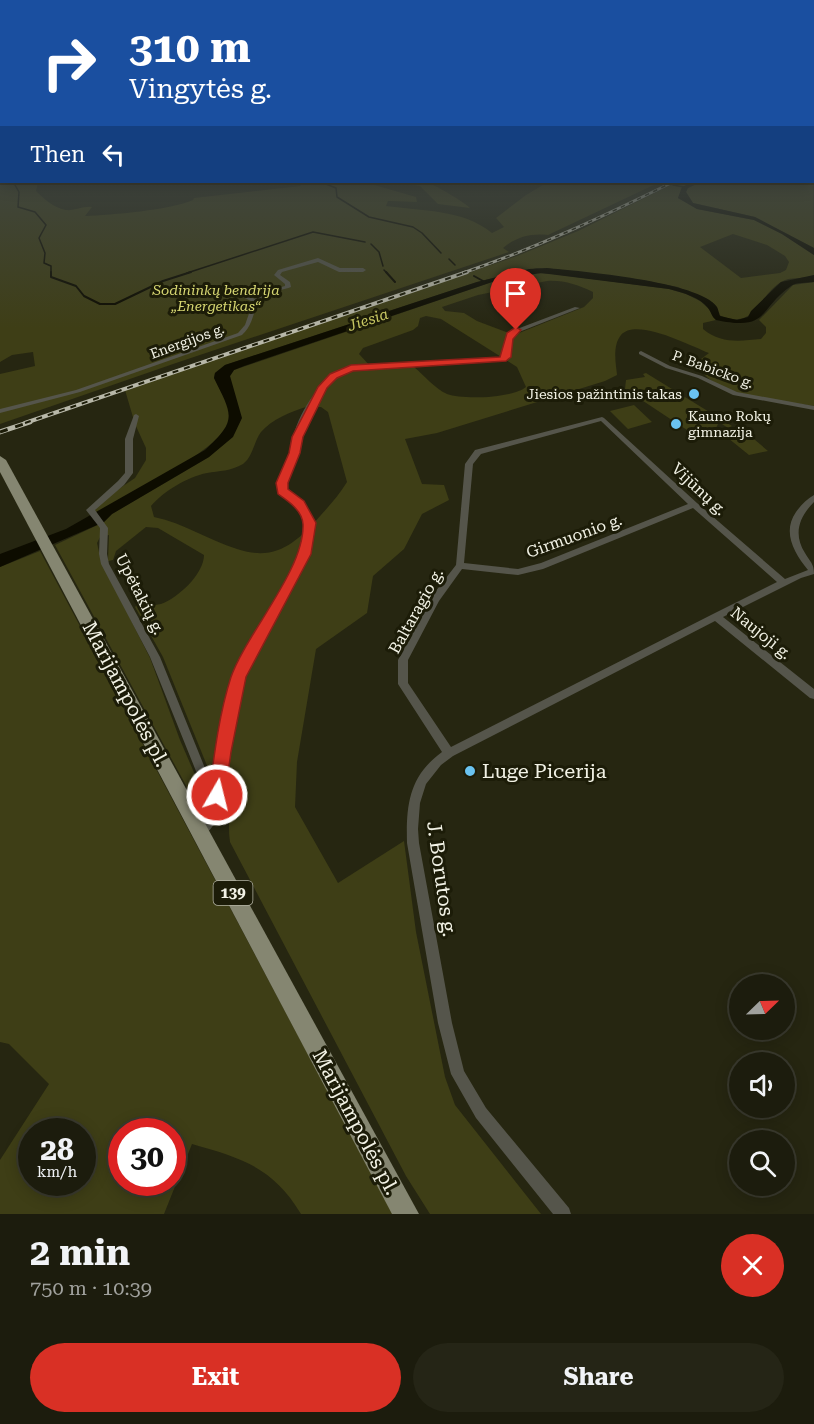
<!DOCTYPE html>
<html lang="en">
<head>
<meta charset="utf-8">
<style>
  body { margin:0; font-family:"Roboto Serif",serif; background:#252516; color:#f1f3f6; height:100vh; display:flex; flex-direction:column; font-size:22px; white-space:nowrap }
  * { box-sizing:border-box; margin:0 }
  p { font-size:20px; color:#a0a19d }
  .icon { flex:none; width:33px; height:33px; fill:none; stroke:currentColor; stroke-width:2; stroke-linecap:round; stroke-linejoin:round }
  .map { position:relative; height:1214px; overflow:hidden }
  .sheet { display:flex; flex-direction:column; background:#1c1c0d; flex:1 }
  .sheet>* { flex:none }
  .banner { position:absolute; left:0px; top:0px; width:814px; height:183px; box-shadow:0 3px 15px #0003,0 0 0 2px #3a3a2e; background:#1a4fa0; color:#fff; overflow:hidden }
  .needle { width:39px; rotate:67deg }
  .controls { position:absolute; left:729px; top:974px; display:grid; gap:12px }
  .controls a { display:grid; place-items:center; width:66px; height:66px; border-radius:50%; background:#1c1c0d; box-shadow:0 3px 15px #0003,0 0 0 2px #3a3a2e; font-size:30px }
  .speed { position:absolute; left:18px; top:1118px; display:flex; gap:12px; font-size:30px; font-weight:700; text-align:center }
  .speed>* { display:grid; place-content:center; width:78px; height:78px; border-radius:50%; background:#1c1c0d; box-shadow:0 3px 15px #0003,0 0 0 2px #3a3a2e; line-height:1 }
  .speed small { font-size:15px; font-weight:400 }
  .speed .limit { border:9px solid #d22; background:#fff; color:#111 }
  .pin { position:absolute; display:grid; place-items:center; width:51px; height:51px; color:#fff; margin:-62px -26px; border-radius:50% 50% 50% 0; rotate:-45deg; box-shadow:0 0 6px #0007 }
  .pin .icon { rotate:45deg }
  .me { position:absolute; width:66px; margin:-33px; rotate:8deg; stroke-linejoin:round; filter:drop-shadow(0 0 4px #0008) }
  .turn { display:flex; align-items:center; gap:21px; height:126px; padding:0 30px; font-size:27px }
  .turn .icon { width:78px; height:78px; stroke-width:2.5 }
  .turn b { display:block; font-size:42px; line-height:51px }
  .then { display:flex; align-items:center; height:57px; padding:0 30px; background:#0003; gap:12px; font-size:22px }
  .round { display:grid; place-items:center; flex:none; width:63px; height:63px; border-radius:32px; background:#252516 }
  .headline { display:flex; align-items:center; justify-content:space-between; height:102px; padding:0 30px }
  h1 { font-size:36px; font-weight:700; line-height:45px }
  .cta { display:flex; gap:12px; margin-top:auto; padding:12px 30px }
  .cta a { flex:1; height:69px; border-radius:36px; background:#d93025; color:#fff; font-size:24px; font-weight:700; line-height:69px; text-align:center }
  .cta a+a { background:#252516; color:#f1f3f6 }
  .map>svg:first-child { display:block }
</style>
</head>
<body>
<div class="map">
<svg width="814" height="1214" viewBox="0 0 814 1214">
  <rect width="100%" height="100%" fill="#262611"/>
  <path fill="#3e3e16" fill-rule="evenodd" d="M0,160L2,182H38L36,191C44,199 54,208 66,210C74,211 83,206 92,207L85,216C111,215 171,210 193,200L194,198L301,186L299,182H364L416,197L417,202L388,201L386,206C421,211 463,209 492,233L504,227L496,218L526,195L548,182H660L548,235C531,233 516,237 503,248L509,252L176,363L0,424V374L35,366L33,352L12,355L0,362Z
    M813,160L814,248L755,217L693,203L686,192L687,188L701,182H813Z
    M404,182C411,181 422,180 429,183C438,187 463,201 470,208L438,204L420,186L402,183Z
    M677,182H693L682,187L678,198L697,209L754,220L782,234L814,255V275C804,280 790,276 781,282C757,297 756,331 719,315L713,303L678,287L642,280L537,268L477,282L225,365L215,373L214,378C220,390 233,408 229,421C222,450 124,497 96,513L93,511L95,505L135,478L146,460V448L135,424L125,390L517,256L578,231ZM733,234L767,245L785,256L789,262L786,270L780,273L741,278L700,247Z
    M531,273L553,274L669,289L686,294L700,301L708,308L716,320L703,323V329C721,344 740,341 761,339L766,333V327L759,320L793,285L814,282V406C783,401 707,397 697,362L709,353C691,346 636,317 621,335C612,346 616,364 617,375L605,381L437,433L405,439L422,484L444,485L449,500L422,514L404,549L373,576L367,613L316,649L297,762L295,807L338,883L404,841L416,932L445,1077L455,1105L541,1214H430L406,1176L230,842C227,822 232,802 228,784L210,773L163,657L135,607L137,605C145,605 153,606 161,604C178,598 204,574 204,555L158,528L146,527L116,551L113,560L108,561L109,535L100,537L97,543L101,561L150,658L180,740L205,798L206,809L201,813L55,545L104,522L112,514L209,457L232,437L230,376L234,370L498,280ZM547,281C564,280 578,285 593,292V298L584,307L514,335L477,321L464,313L445,311L442,307L478,295ZM426,316L441,319L517,367L526,387C513,398 463,400 447,394C435,389 424,375 414,367L372,368L359,354L363,348L413,330L418,326L420,318ZM306,407H321L328,412L347,482C339,495 330,505 321,515C296,543 276,562 237,549C208,540 184,523 154,517L151,506C164,491 187,477 207,473C219,471 231,471 243,464C253,457 254,441 261,432C271,420 292,411 306,407Z
    M646,373L732,426L728,428L719,422L715,430L701,434L690,432L625,389L626,380L645,377L643,374Z
    M634,405L652,422L628,429L610,411Z
    M739,428H741L768,451L749,455L723,434Z
    M40,551L393,1214H301C273,1167 241,1158 192,1144L164,1214H0V1160L49,1084L9,1044L0,1042V567ZM32,1131H82V1182H32ZM122,1131H172V1182H122Z"/>
  <path fill="#0d0c00" d="M693,182H701L688,188L686,192L693,203L755,217L814,248V255L782,234L754,220L697,209L678,198L682,187Z
    M547,268C578,271 700,281 717,307C718,309 719,313 720,316L737,320L748,317L751,311L781,282L814,275V282C807,283 796,282 791,286C756,311 770,331 716,320C711,316 712,313 708,308C700,297 683,293 669,289L541,273L498,280L244,366L234,370L230,376L242,418L233,437L209,457L112,514L104,522L0,567V554L66,529L205,450C238,420 232,415 214,378L215,373L225,365L477,282L529,269Z"/>
  <g fill="none" stroke-linecap="round" stroke-linejoin="round">
    <path stroke="#0d0c00" stroke-width="1.5" d="M19,182L15,185L19,192L18,207L35,212L46,225L39,238L45,253L44,263L51,266V273
      M321,182L336,188L337,197L369,217L413,227L422,233L441,253
      M673,185L684,187
      M371,244L379,252L383,266
      M449,259L455,265
      M384,270L387,273
      M187,273L313,232L365,242"/>
    <path stroke="#0d0c00" stroke-width="2" d="M51,272V277L76,286L84,296L100,304H115L163,281L191,272
      M386,272L395,282
      M474,276L483,281"/>
    <path fill="#55554b" fill-rule="evenodd" d="M318,258L340,268H363L366,270L363,272H339L318,262L282,272L280,275L290,282L291,287C284,290 275,290 267,294C251,303 257,322 242,335L80,392L0,413V409L76,390L238,333L245,325L253,302L224,288V286H228L255,299L264,292L285,286V284L274,275L278,270Z
      M575,307L580,308L514,334L510,345V357L504,360L352,370C326,381 309,409 301,436C299,442 299,449 298,455C295,466 288,475 286,486V490L303,502L313,523V535L308,554L244,677L220,811C216,822 211,832 200,837L196,835L194,831L196,827L206,817L211,797L203,790L202,786L150,657L101,564L99,554L100,528L86,510L118,481L125,473V439L134,415L136,414L139,416L133,439V473L124,485L95,510L108,528L107,554L109,564L160,657L211,783L213,785L234,677L300,554C304,537 308,522 297,507C293,500 284,497 278,491C279,478 286,468 290,455C292,449 292,443 293,437C301,408 322,376 351,366L501,357L504,356V345L509,332Z
      M641,351L670,366L702,376L737,392L814,406V410L733,395L698,378L666,368L639,354V352Z
      M602,417L604,418L697,503L785,579L808,570C794,553 782,532 796,512C801,505 807,499 814,495V502C799,517 793,534 805,553C810,562 814,563 814,574L801,578L723,617L814,689V699L810,698L715,621L453,756L441,765L426,784L420,803L418,829L419,843L452,1023L464,1071L486,1108L569,1208L571,1214H553L476,1118L451,1074L438,1023L407,843C406,805 409,776 442,752L398,684V660L432,596L456,565L465,464L475,450ZM601,421L688,504L541,563L518,569L464,563L473,464L481,454ZM693,508L777,582L713,614L451,747L408,683V660L439,601L462,569L518,575L543,569Z"/>
    <path fill="#858671" fill-rule="evenodd" d="M0,456L6,460L419,1214H392L0,472Z"/>
    <g stroke="#b7b7a8" stroke-width="3">
      <path id="rail-far2" d="M463,273C536,248 604,216 673,182"/>
    </g>
    <g stroke="#b7b7a8" stroke-width="4">
      <path id="rail-far1" d="M25,423L467,272"/>
    </g>
    <g stroke="#b7b7a8" stroke-width="5">
      <path id="rail" d="M0,432L30,422"/>
    </g>
    <use href="#rail-far2" stroke="#1c1c08" stroke-width="1.5" stroke-dasharray="4.5" stroke-linecap="butt"/>
    <use href="#rail-far1" stroke="#1c1c08" stroke-width="2" stroke-dasharray="6" stroke-linecap="butt"/>
    <use href="#rail" stroke="#1c1c08" stroke-width="3" stroke-dasharray="8" stroke-linecap="butt"/>
  </g>
  <linearGradient id="sky" x2="0" y2="1"><stop stop-color="#151509"/><stop offset="0.48" stop-color="#414743"/><stop offset="1" stop-color="#414743" stop-opacity="0"/></linearGradient>
  <rect width="814" height="328" fill="url(#sky)"/>
  <path fill="#d93025" stroke="#8d1f18" stroke-width="1.5" d="M516,327L521,330L513,339L511,357L506,361L353,371L337,378L327,388L303,437L300,453L288,483V489L304,501L316,523L311,554L246,677L231,752L225,795L223,800L217,803L211,800L209,795C214,756 219,714 231,677C246,634 305,569 303,524C302,510 288,501 278,494L276,483L289,453L292,437L318,387L330,374L351,365L500,357L507,333Z"/>
  <g fill="#6ac3f1" stroke="#1c1c08" stroke-width="2">
    <circle cx="694" cy="394" r="6"/>
    <circle cx="676" cy="424" r="6"/>
    <circle cx="470" cy="771" r="6"/>
  </g>
  <g text-anchor="middle" dominant-baseline="central" stroke-width="6" stroke-linejoin="round" paint-order="stroke">
    <g font-size="14" font-style="italic" fill="#d7d772" stroke="#1c1c08">
      <text x="216" y="290">Sodininkų bendrija<tspan x="216" dy="16">„Energetikas“</tspan></text>
    </g>
    <g font-size="14" fill="#f2f2e5" stroke="#1c1c08">
      <text transform="translate(187 341) rotate(-20)">Energijos g.</text>
      <text transform="translate(713 369) rotate(20)">P. Babicko g.</text>
    </g>
    <g font-size="14" fill="#f2f2e5" stroke="#1c1c08" text-anchor="end">
      <text x="682" y="394">Jiesios pažintinis takas</text>
      <text x="688" y="416" text-anchor="start">Kauno Rokų<tspan x="688" dy="16">gimnazija</tspan></text>
    </g>
    <g font-size="15" font-style="italic" fill="#c7c762" stroke="#1c1c08">
      <text transform="translate(368 320) rotate(-18)">Jiesia</text>
    </g>
    <rect fill="#1c1c08" stroke="#b2b2a3" stroke-width="1.5" x="213.5" y="881" width="39" height="24" rx="4.5"/>
    <g font-size="15" font-weight="bold" fill="#f2f2e5">
      <text x="233" y="893">139</text>
    </g>
    <g font-size="16" fill="#f2f2e5" stroke="#1c1c08">
      <text transform="translate(699 489) rotate(43)">Vijūnų g.</text>
      <text transform="translate(574 536) rotate(-20)">Girmuonio g.</text>
      <text transform="translate(140 594) rotate(63)">Upėtakių g.</text>
      <text transform="translate(416 611) rotate(-61)">Baltaragio g.</text>
      <text transform="translate(761 633) rotate(39)">Naujoji g.</text>
    </g>
    <g font-size="20" fill="#f2f2e5" stroke="#1c1c08">
      <text transform="translate(126 694) rotate(62)">Marijampolės pl.</text>
      <text transform="translate(442 879) rotate(82)">J. Borutos g.</text>
      <text transform="translate(356 1122) rotate(62)">Marijampolės pl.</text>
    </g>
    <g font-size="20" fill="#f2f2e5" stroke="#1c1c08" text-anchor="start">
      <text x="482" y="771">Luge Picerija</text>
    </g>
  </g>
</svg>
<div class="controls">
<a><svg class="needle" viewBox="-14 -14 28 28"><path d="M0-13l5 13h-10z" fill="#e53935"/><path d="M0 13l5-13h-10z" fill="#a0a19d"/></svg></a>
<a><svg class="icon" aria-label="sound" viewBox="0 0 24 24"><path d="M4 9h4l5-4v14l-5-4H4zM17 9q2 3 0 6"/></svg></a>
<a><svg class="icon" aria-label="search" viewBox="0 0 24 24"><circle cx="10" cy="10" r="6"/><path d="M15 15l6 6"/></svg></a>
</div>
<div class="speed"><div>28<small>km/h</small></div><div class="limit">30</div></div>
<div class="pin" style="left:516px;top:330px;background:#d93025"><svg class="icon" aria-label="arrive" viewBox="0 0 24 24"><path d="M6 21V4h12l-3 4 3 4H6"/></svg></div>
<svg class="me" style="left:217px;top:795px" viewBox="-20 -20 40 40"><circle r="17" fill="#d93025" stroke="#fff" stroke-width="3"/><path d="M0-11L8 9 0 5-8 9z" fill="#fff"/></svg>
<div class="banner">
<div class="turn"><svg class="icon" aria-label="right" viewBox="0 0 24 24"><path d="M7 20v-9h11M14 6l5 5-5 5"/></svg><div><b>310 m</b>Vingytės g.</div></div>
<div class="then">Then<svg class="icon" aria-label="left" viewBox="0 0 24 24"><path d="M17 20v-9H6M10 6l-5 5 5 5"/></svg></div>
</div>
</div>
<section class="sheet">
<div class="headline"><div><h1>2 min</h1><p>750 m · 10:39</p></div><a class="round" style="background:#d93025;color:#fff"><svg class="icon" aria-label="close" viewBox="0 0 24 24"><path d="M6 6l12 12M18 6L6 18"/></svg></a></div>
<div class="cta"><a>Exit</a><a>Share</a></div>
</section>
</body>
</html>
